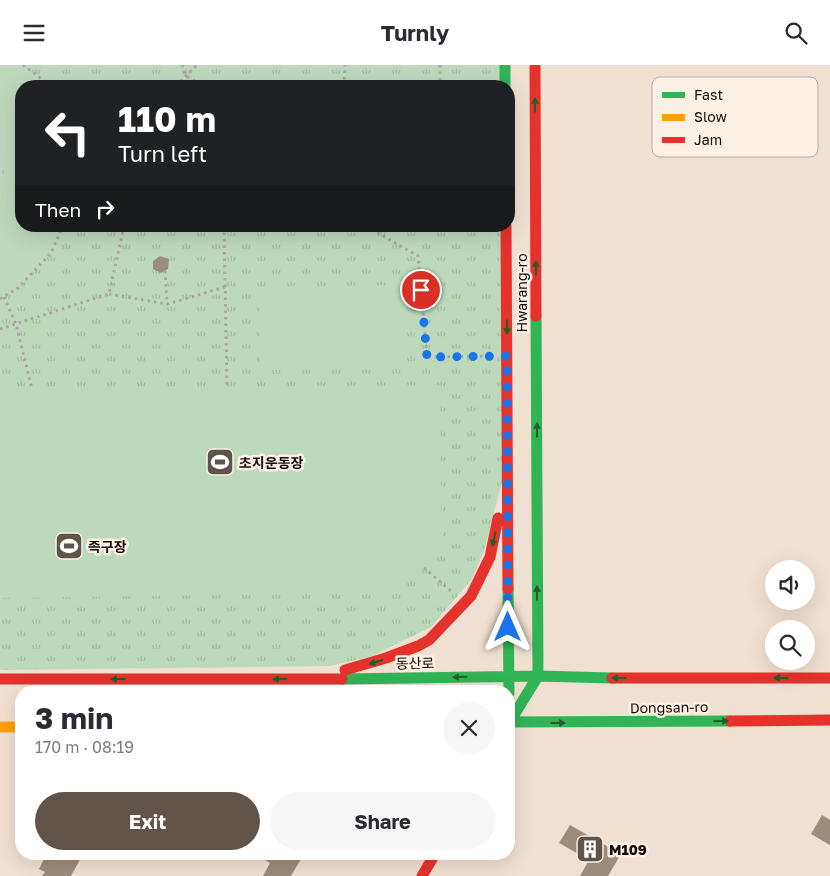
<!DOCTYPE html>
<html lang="en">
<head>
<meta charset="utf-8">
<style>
  body { margin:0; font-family:"Golos Text","Noto Sans KR",sans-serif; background:#f7f7f7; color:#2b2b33; height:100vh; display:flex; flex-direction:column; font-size:19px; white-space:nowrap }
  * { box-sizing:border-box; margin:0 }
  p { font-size:16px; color:#7c7c81 }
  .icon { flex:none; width:28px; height:28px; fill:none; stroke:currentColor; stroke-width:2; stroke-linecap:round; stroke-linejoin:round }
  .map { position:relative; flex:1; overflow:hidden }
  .panel { position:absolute; left:15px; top:620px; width:500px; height:175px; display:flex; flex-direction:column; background:#fff; border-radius:20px; box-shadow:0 5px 20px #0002 }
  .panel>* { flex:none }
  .banner { position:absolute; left:15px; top:15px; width:500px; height:152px; border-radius:20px; box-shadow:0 5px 20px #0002; background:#202124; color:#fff; overflow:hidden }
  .buttons { position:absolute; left:765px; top:495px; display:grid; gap:10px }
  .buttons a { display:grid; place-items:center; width:50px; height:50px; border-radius:50%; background:#fff; box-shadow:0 5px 20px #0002; font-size:25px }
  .pin { position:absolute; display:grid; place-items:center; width:42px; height:42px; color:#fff; margin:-21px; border:2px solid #fff; border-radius:50%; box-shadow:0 1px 5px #0007 }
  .me { position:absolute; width:55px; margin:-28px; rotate:0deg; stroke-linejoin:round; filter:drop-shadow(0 0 4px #0008) }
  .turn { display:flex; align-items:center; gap:18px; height:105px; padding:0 20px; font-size:22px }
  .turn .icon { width:65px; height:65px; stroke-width:2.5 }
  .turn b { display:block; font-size:35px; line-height:42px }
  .then { display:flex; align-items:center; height:48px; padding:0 20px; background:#0003; gap:10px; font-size:19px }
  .round { display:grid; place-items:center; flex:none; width:52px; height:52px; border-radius:26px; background:#f7f7f7 }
  .overview { display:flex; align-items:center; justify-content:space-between; height:85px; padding:0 20px }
  h1 { font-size:30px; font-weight:700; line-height:38px }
  .button { display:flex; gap:10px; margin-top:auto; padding:10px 20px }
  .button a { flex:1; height:58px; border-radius:30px; background:#60544a; color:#fff; font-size:20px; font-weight:700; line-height:58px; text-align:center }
  .button a+a { background:#f7f7f7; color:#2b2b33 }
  header { display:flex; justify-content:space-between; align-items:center; height:65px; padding:0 20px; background:#fff; font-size:22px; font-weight:700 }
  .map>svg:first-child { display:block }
</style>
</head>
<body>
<header><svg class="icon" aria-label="menu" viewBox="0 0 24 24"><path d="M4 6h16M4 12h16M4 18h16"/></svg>Turnly<svg class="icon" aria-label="search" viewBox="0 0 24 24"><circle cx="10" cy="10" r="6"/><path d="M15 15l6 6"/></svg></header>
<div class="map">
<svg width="830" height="811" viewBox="0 0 830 811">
  <defs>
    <pattern id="park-tufts" width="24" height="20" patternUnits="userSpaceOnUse" patternTransform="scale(1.25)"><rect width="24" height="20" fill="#bdd9bc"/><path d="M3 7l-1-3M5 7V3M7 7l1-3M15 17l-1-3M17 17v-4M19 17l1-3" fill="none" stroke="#a1b9a0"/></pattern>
  </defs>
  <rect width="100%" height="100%" fill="#f0e0d1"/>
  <path fill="url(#park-tufts)" d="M0,0H507V21H21V161H507V397L484,486L472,514L431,562L372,591L330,601L0,605Z"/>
  <path fill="#bdd9bc" d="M0,0C25,0 30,1 45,21H21V161H63L51,188L18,223L0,234V139L6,117L5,94L0,79Z
    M406,220L407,304L260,305L259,222Z
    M440,320L442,471L424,503L397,528L0,533V324Z"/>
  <path fill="#9d8c7b" d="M160,191L169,194L168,204L161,208L153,204V196Z
    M822,750L830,755V780L811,769Z
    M570,760L621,789L608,811H580L589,795L559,778Z
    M39,789H79L82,791L71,811H42L45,807L39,804L45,792Z
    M268,789H304L291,811H263L270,798L265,795Z"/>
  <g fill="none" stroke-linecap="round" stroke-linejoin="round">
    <path stroke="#aca4a1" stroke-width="3" stroke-dasharray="2.5 4" stroke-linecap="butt" d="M23,0L39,12L45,21
      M182,0L186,11L203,21
      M440,0V21
      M176,21L197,0
      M344,21L345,0
      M224,161L227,322
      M366,161L418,191L427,292L489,291
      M165,206L167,239
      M109,229L167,239L225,222
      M4,232L16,259L32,324
      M0,234L18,223L51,188L63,161
      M0,264L109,229L124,161
      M424,503L452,527"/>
    <path stroke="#30b455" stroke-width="11" d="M505,0V21
      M508,524L509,628
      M342,614L538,611L612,613
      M509,657L730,656
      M509,658L538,611L536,251"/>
    <path stroke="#ff9f0a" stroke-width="11" d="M0,662H21"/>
    <path stroke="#e5322d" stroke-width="11" d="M535,0L536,251
      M506,161L508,524
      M345,605L386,593L418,581L429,575L471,531L490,492L498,453
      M612,613H830
      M0,614H342
      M730,656L830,655
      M422,811L435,789"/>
  </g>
  <defs><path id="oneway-solid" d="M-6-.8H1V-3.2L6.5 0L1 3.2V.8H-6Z" transform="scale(1.25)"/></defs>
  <g fill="#215e2c">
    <use href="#oneway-solid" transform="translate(535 40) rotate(-90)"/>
    <use href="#oneway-solid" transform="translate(536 203) rotate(-90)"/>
    <use href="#oneway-solid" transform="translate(507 262) rotate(90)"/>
    <use href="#oneway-solid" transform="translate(537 365) rotate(-90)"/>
    <use href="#oneway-solid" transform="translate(494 474) rotate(102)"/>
    <use href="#oneway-solid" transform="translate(537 528) rotate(-90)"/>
    <use href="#oneway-solid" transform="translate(376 597) rotate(163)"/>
    <use href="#oneway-solid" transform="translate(460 612) rotate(179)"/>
    <use href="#oneway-solid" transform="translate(619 613) rotate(180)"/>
    <use href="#oneway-solid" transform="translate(781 613) rotate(180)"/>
    <use href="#oneway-solid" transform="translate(118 614) rotate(180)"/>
    <use href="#oneway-solid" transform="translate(280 614) rotate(180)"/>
    <use href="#oneway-solid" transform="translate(721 656) rotate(-1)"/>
    <use href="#oneway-solid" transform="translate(558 658)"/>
  </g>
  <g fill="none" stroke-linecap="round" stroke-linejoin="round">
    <path stroke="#1a73e8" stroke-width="9" stroke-dasharray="0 16.2" d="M421,225L427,292L507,291L508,562"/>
  </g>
  <defs>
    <g id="stadium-square" transform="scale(1.4375)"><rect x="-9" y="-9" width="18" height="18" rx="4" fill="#60544a" stroke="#fcf0e5"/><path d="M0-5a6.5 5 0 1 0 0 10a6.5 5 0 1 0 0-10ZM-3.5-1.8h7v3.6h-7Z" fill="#fff"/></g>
    <g id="building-square" transform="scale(1.4375)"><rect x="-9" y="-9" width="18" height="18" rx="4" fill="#60544a" stroke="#fcf0e5"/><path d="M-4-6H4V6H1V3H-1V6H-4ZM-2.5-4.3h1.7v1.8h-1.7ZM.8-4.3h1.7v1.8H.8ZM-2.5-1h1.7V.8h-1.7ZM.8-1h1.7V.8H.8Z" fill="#fff"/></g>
  </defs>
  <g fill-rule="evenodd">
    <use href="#stadium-square" x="220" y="397"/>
    <use href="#stadium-square" x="69" y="481"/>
    <use href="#building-square" x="590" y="784"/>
  </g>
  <g text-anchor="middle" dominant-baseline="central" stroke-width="5" stroke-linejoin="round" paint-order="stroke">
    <g font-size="14" fill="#120902" stroke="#fcf0e5">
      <text transform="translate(521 228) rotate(-90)">Hwarang-ro</text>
      <text transform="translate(415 598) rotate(-1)">동산로</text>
      <text transform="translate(669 642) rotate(-1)">Dongsan-ro</text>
    </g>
    <g font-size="14" font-weight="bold" fill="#120902" stroke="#fcf0e5" text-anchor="start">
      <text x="239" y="397">초지운동장</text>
      <text x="88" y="481">족구장</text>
      <text x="609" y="784">M109</text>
    </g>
  </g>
  <rect x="652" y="12" width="166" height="80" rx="8" fill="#fcf0e5" stroke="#b6aba1" stroke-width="1"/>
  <rect x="662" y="27" width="23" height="6" fill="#30b455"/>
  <rect x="662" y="49" width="23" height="7" fill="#ff9f0a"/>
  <rect x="662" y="72" width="23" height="6" fill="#e5322d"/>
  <g font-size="14" fill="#120902">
    <text x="694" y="35">Fast</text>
    <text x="694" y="57">Slow</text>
    <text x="694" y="80">Jam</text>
  </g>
</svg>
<div class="buttons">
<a><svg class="icon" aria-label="sound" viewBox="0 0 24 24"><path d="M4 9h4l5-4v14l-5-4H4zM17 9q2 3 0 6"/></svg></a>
<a><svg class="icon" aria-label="search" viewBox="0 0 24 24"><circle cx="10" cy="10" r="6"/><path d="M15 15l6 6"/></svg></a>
</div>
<div class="pin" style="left:421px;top:225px;background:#d93025"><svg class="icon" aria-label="arrive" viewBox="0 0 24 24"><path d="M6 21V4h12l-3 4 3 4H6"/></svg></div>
<svg class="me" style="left:508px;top:562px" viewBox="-20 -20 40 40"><path d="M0-17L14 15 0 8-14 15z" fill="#1a73e8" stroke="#fff" stroke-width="4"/></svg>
<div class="banner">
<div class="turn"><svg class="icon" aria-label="left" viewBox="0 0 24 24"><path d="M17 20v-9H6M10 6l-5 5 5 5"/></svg><div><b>110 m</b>Turn left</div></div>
<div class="then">Then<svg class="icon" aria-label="right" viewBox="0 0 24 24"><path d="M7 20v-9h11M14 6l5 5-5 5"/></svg></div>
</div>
<section class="panel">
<div class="overview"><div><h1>3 min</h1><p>170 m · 08:19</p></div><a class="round"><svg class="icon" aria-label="close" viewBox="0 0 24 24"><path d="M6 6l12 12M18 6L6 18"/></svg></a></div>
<div class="button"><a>Exit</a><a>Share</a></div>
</section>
</div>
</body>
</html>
